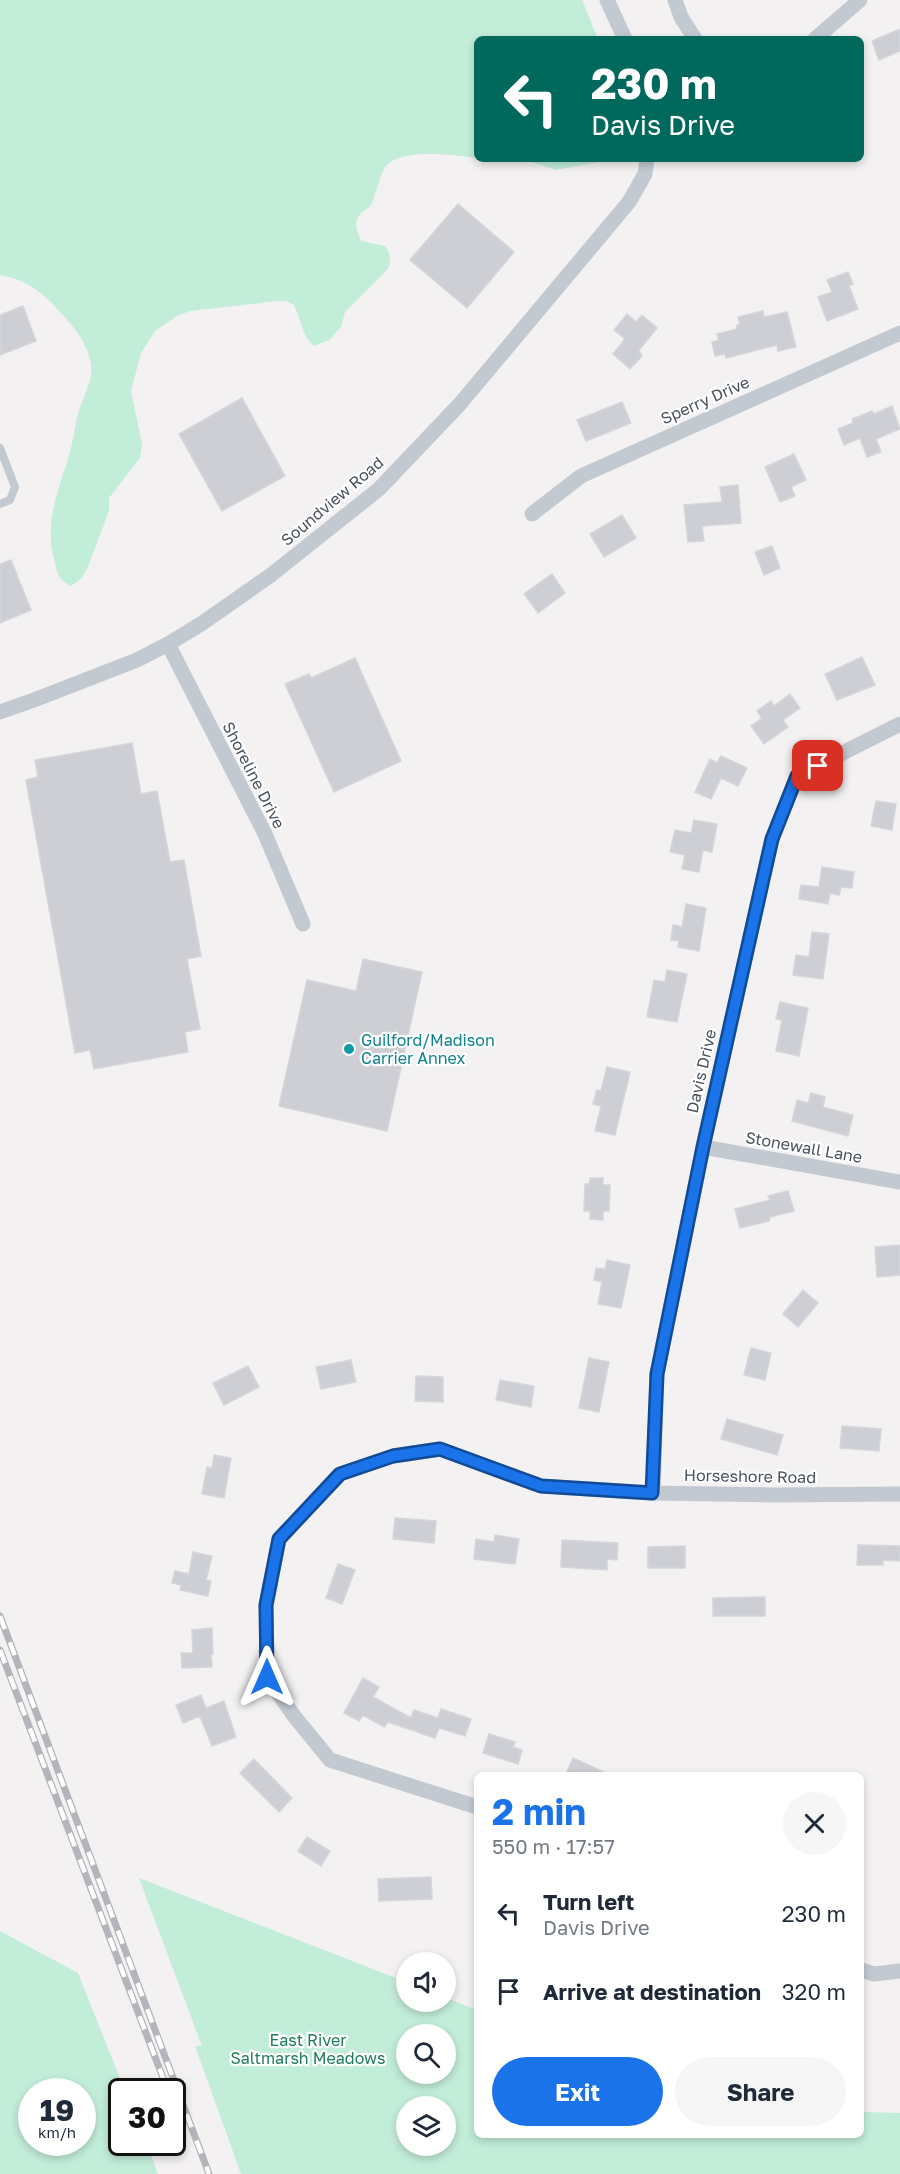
<!DOCTYPE html>
<html lang="en">
<head>
<meta charset="utf-8">
<style>
  body { margin:0; font-family:"Golos Text",sans-serif; background:#f6f6f7; color:#1f2937; height:100vh; display:flex; flex-direction:column; font-size:22px; white-space:nowrap }
  * { box-sizing:border-box; margin:0 }
  p { font-size:20px; color:#747a83 }
  .icon { flex:none; width:33px; height:33px; fill:none; stroke:currentColor; stroke-width:2; stroke-linecap:round; stroke-linejoin:round }
  .map { position:relative; flex:1; overflow:hidden }
  .panel { position:absolute; left:474px; top:1772px; width:390px; height:366px; display:flex; flex-direction:column; background:#fff; border-radius:9px; box-shadow:0 3px 9px #0003 }
  .panel>* { flex:none }
  .guide { position:absolute; left:474px; top:36px; width:390px; height:126px; border-radius:9px; box-shadow:0 3px 9px #0003; background:#00695c; color:#fff; overflow:hidden }
  .buttons { position:absolute; left:396px; top:1952px; display:grid; gap:12px }
  .buttons a { display:grid; place-items:center; width:60px; height:60px; border-radius:50%; background:#fff; box-shadow:0 3px 9px #0003; font-size:30px }
  .speed { position:absolute; left:18px; top:2078px; display:flex; gap:12px; font-size:30px; font-weight:700; text-align:center }
  .speed>* { display:grid; place-content:center; width:78px; height:78px; border-radius:50%; background:#fff; box-shadow:0 3px 9px #0003; line-height:1 }
  .speed small { font-size:15px; font-weight:400 }
  .speed .limit { border:3px solid #111; border-radius:9px; background:#fff; color:#111 }
  .pin { position:absolute; display:grid; place-items:center; width:51px; height:51px; color:#fff; margin:-26px; border-radius:12px; box-shadow:0 3px 9px #0006 }
  .me { position:absolute; width:66px; margin:-33px; rotate:0deg; stroke-linejoin:round; filter:drop-shadow(0 0 4px #0008) }
  .turn { display:flex; align-items:center; gap:21px; height:126px; padding:0 18px; font-size:27px }
  .turn .icon { width:78px; height:78px; stroke-width:2.5 }
  .turn b { display:block; font-size:42px; line-height:51px }
  .round { display:grid; place-items:center; flex:none; width:63px; height:63px; border-radius:32px; background:#f6f6f7 }
  .summary { display:flex; align-items:center; justify-content:space-between; height:102px; padding:0 18px }
  h1 { font-size:36px; font-weight:700; line-height:45px; color:#1a73e8 }
  .action { display:flex; gap:12px; margin-top:auto; padding:12px 18px }
  .action a { flex:1; height:69px; border-radius:36px; background:#1a73e8; color:#fff; font-size:24px; font-weight:700; line-height:69px; text-align:center }
  .action a+a { background:#f6f6f7; color:#1f2937 }
  ul { padding:0; list-style:none }
  li { display:flex; align-items:center; gap:18px; height:78px; padding:0 18px }
  li div { flex:1 }
  li b { display:block; font-size:22px }
  li em { font-style:normal }
  .map>svg:first-child { display:block }
</style>
</head>
<body>
<div class="map">
<svg width="900" height="2174" viewBox="0 0 900 2174">
  <rect width="100%" height="100%" fill="#f3f1f1"/>
  <path fill="#c2edd9" fill-rule="evenodd" d="M0,0H582L598,39H477V158C455,155 403,148 387,165C381,170 376,194 372,203C369,209 367,208 362,212C352,221 357,231 361,241L385,246C391,254 391,260 388,269L345,312L341,327L329,340L314,346C301,334 301,319 294,305L286,301H278L190,311L177,316L155,331L141,353L131,391L142,444L140,458L109,498V511L87,569L81,579L71,586C67,584 62,581 60,577C56,572 55,562 53,555C45,518 60,487 70,452C74,438 75,422 80,408C85,393 93,380 91,364C88,344 74,327 61,313C45,294 26,279 0,275Z
    M490,159H605L599,162L556,170L529,161Z
    M139,1878L406,1982V2001H446V1998L477,2010V2134H861V2112L898,2113H900V2174H241L195,2046H202ZM406,2034H446V2073H406ZM406,2106H446V2145H406Z
    M0,1931L78,1973L125,2091H122V2142H146L158,2174H0ZM32,2091H82V2142H32Z"/>
  <path fill="#cecfd5" stroke="#d5d6dc" stroke-width="1.5" d="M900,29V51L879,60L872,41Z
    M458,204L514,252L467,308L410,260Z
    M848,272L853,284L849,286L858,309L827,321L818,297L832,292L827,280Z
    M23,306L36,341L0,355V315Z
    M763,311L764,317L787,312L796,347L778,351L777,345L726,358L725,354L715,356L712,342L719,340L717,334L737,329V325H740L738,317Z
    M627,314L636,322L642,315L657,328L639,350L642,356L630,369L613,354L625,339L614,330Z
    M242,398L285,476L222,511L179,434Z
    M622,402L631,423L586,441L577,420Z
    M892,406L900,429L876,439L881,452L867,457L860,438L844,445L838,429L853,423L852,419L872,411L874,414Z
    M794,454L806,480L791,487L795,496L780,502L765,467Z
    M738,485L741,523L702,526L704,541L688,542L684,505L722,502L720,487Z
    M622,515L636,538L604,557L590,534Z
    M772,546L780,568L764,575L755,552Z
    M11,560L31,610L0,623V564Z
    M552,574L565,593L538,613L524,594Z
    M862,657L875,685L837,700L825,674Z
    M355,658L401,761L334,792L285,684L309,674L311,678Z
    M790,694L800,708L783,720L788,727L764,744L751,726L762,718L757,711L771,701L774,706Z
    M132,743L141,794L157,791L170,862L184,860L201,956L187,959L200,1029L185,1032L188,1052L94,1069L90,1050L75,1053L26,780L38,777L35,760Z
    M721,756L747,768L738,786L721,778L711,799L695,792L710,759L717,763Z
    M876,801L896,804L892,830L871,826Z
    M694,820L717,824L712,852L703,850L699,872L682,869L685,855L670,852L675,830L691,833Z
    M822,867L854,872L852,888L841,887L839,895L830,893L828,904L799,899L801,885L819,887Z
    M686,904L706,908L699,951L678,947L679,941L671,940L673,925L682,927Z
    M812,932L829,934L823,979L793,975L796,955L809,957Z
    M363,959L422,972L387,1131L279,1106L307,980L356,991Z
    M667,970L687,974L677,1022L647,1017L654,980L665,982Z
    M780,1002L808,1008L799,1056L776,1051L782,1020L776,1019Z
    M607,1067L630,1072L615,1135L595,1131L601,1106L593,1104L597,1090L601,1091Z
    M811,1093L825,1097L823,1107L853,1115L848,1136L792,1121L797,1100L808,1103Z
    M590,1178H603V1185H610L609,1211H603V1220L590,1219V1211H584L585,1184H589Z
    M788,1191L794,1211L770,1217L769,1221L740,1228L735,1209L770,1200L768,1196Z
    M900,1245V1275L877,1277L875,1247Z
    M607,1260L630,1265L621,1308L598,1304L602,1282L594,1280L596,1268L605,1269Z
    M803,1290L818,1303L798,1327L783,1314Z
    M751,1348L771,1353L765,1380L744,1375Z
    M589,1358L609,1362L599,1412L579,1408Z
    M351,1360L356,1382L321,1389L316,1367Z
    M248,1366L259,1387L224,1405L213,1383Z
    M416,1376L443,1377V1402L415,1401Z
    M500,1380L534,1386L531,1407L496,1400Z
    M727,1419L783,1435L777,1455L721,1439Z
    M842,1426L881,1429L879,1451L840,1448Z
    M214,1455L231,1458L224,1498L202,1494L207,1467L212,1468Z
    M395,1518L436,1521L434,1543L393,1539Z
    M495,1535L519,1539L515,1564L474,1559L476,1539L494,1542Z
    M562,1540L618,1543L617,1560L607,1559V1570L561,1567Z
    M858,1545L900,1546V1561L883,1560V1565H857Z
    M685,1546V1568H648V1547Z
    M193,1552L212,1556L206,1580L211,1581L208,1596L180,1590L181,1585L172,1583L175,1571L189,1574Z
    M338,1564L355,1570L342,1604L326,1598Z
    M765,1597V1616H713V1598Z
    M212,1628L213,1654H211L212,1667L182,1668L181,1653H193L192,1630Z
    M363,1678L379,1687L373,1697L411,1718L414,1710L438,1718L441,1709L471,1719L465,1736L439,1728L435,1738L388,1722L384,1727L363,1715L359,1721L344,1713Z
    M201,1695L206,1708L224,1701L236,1737L212,1746L200,1716L183,1723L176,1705Z
    M489,1734L515,1742L513,1747L522,1750L518,1764L483,1753Z
    M573,1758L608,1774H566Z
    M254,1759L292,1798L279,1812L240,1773Z
    M307,1837L330,1851L321,1866L298,1851Z
    M431,1877L432,1899L379,1901L378,1879Z"/>
  <g fill="none" stroke-linecap="round" stroke-linejoin="round">
    <path stroke="#c2c9d1" stroke-width="8" d="M0,448L15,487L10,500L0,504"/>
    <path stroke="#c2c9d1" stroke-width="15" d="M607,0L625,39
      M675,0L681,17L695,39
      M815,39L860,0
      M532,514L581,476L900,333
      M168,644L265,834L303,924
      M0,712L34,700L137,660L168,644L201,624L271,575L379,489L459,405L629,202L645,174L647,159
      M703,1147L900,1182
      M653,1493L657,1374L703,1147L772,839L797,776L900,724
      M477,1807L330,1760L294,1716L267,1677L266,1605L279,1539L340,1474L393,1456L440,1449L541,1486L653,1493L774,1495L900,1494
      M861,1970L874,1974L900,1971"/>
    <g stroke="#b3b5ba" stroke-width="7">
      <path id="rail" d="M0,1616L209,2174
        M0,1650L168,2091"/>
    </g>
    <use href="#rail" stroke="#fff" stroke-width="4.5" stroke-dasharray="14" stroke-linecap="butt"/>
  </g>
  <g fill="none" stroke-linecap="round" stroke-linejoin="round">
    <g stroke="#114b97" stroke-width="15">
      <path id="route" d="M267,1677L266,1605L279,1539L340,1474L393,1456L440,1449L541,1486L652,1493L657,1374L703,1147L767,861L772,839L797,776L818,766"/>
    </g>
    <use href="#route" stroke="#1a73e8" stroke-width="10"/>
  </g>
  <circle fill="#0f9aa8" stroke="#fff" stroke-width="2" cx="349" cy="1049" r="6"/>
  <g text-anchor="middle" dominant-baseline="central" stroke-width="4.5" stroke-linejoin="round" paint-order="stroke">
    <g font-size="16" fill="#49515d" stroke="#fff">
      <text transform="translate(705 400) rotate(-24)">Sperry Drive</text>
      <text transform="translate(332 501) rotate(-40)">Soundview Road</text>
      <text transform="translate(254 775) rotate(63)">Shoreline Drive</text>
      <text transform="translate(701 1071) rotate(-77)">Davis Drive</text>
      <text transform="translate(804 1147) rotate(10)">Stonewall Lane</text>
      <text transform="translate(750 1476) rotate(1)">Horseshore Road</text>
    </g>
    <g font-size="16" fill="#0d838f" stroke="#fff" text-anchor="start">
      <text x="361" y="1040">Guilford/Madison<tspan x="361" dy="18">Carrier Annex</tspan></text>
    </g>
    <g font-size="16" fill="#1d7c59" stroke="#fff">
      <text x="308" y="2040">East River<tspan x="308" dy="18">Saltmarsh Meadows</tspan></text>
    </g>
  </g>
</svg>
<div class="buttons">
<a><svg class="icon" aria-label="sound" viewBox="0 0 24 24"><path d="M4 9h4l5-4v14l-5-4H4zM17 9q2 3 0 6"/></svg></a>
<a><svg class="icon" aria-label="search" viewBox="0 0 24 24"><circle cx="10" cy="10" r="6"/><path d="M15 15l6 6"/></svg></a>
<a><svg class="icon" aria-label="layers" viewBox="0 0 24 24"><path d="M12 4l9 5-9 5-9-5zM3 14l9 5 9-5"/></svg></a>
</div>
<div class="speed"><div>19<small>km/h</small></div><div class="limit">30</div></div>
<div class="pin" style="left:818px;top:766px;background:#d93025"><svg class="icon" aria-label="arrive" viewBox="0 0 24 24"><path d="M6 21V4h12l-3 4 3 4H6"/></svg></div>
<svg class="me" style="left:267px;top:1677px" viewBox="-20 -20 40 40"><path d="M0-17L14 15 0 8-14 15z" fill="#1a73e8" stroke="#fff" stroke-width="4"/></svg>
<div class="guide">
<div class="turn"><svg class="icon" aria-label="left" viewBox="0 0 24 24"><path d="M17 20v-9H6M10 6l-5 5 5 5"/></svg><div><b>230 m</b>Davis Drive</div></div>
</div>
<section class="panel">
<div class="summary"><div><h1>2 min</h1><p>550 m · 17:57</p></div><a class="round"><svg class="icon" aria-label="close" viewBox="0 0 24 24"><path d="M6 6l12 12M18 6L6 18"/></svg></a></div>
<ul>
<li><svg class="icon" aria-label="left" viewBox="0 0 24 24"><path d="M17 20v-9H6M10 6l-5 5 5 5"/></svg><div><b>Turn left</b><p>Davis Drive</p></div><em>230 m</em></li>
<li><svg class="icon" aria-label="arrive" viewBox="0 0 24 24"><path d="M6 21V4h12l-3 4 3 4H6"/></svg><div><b>Arrive at destination</b></div><em>320 m</em></li>
</ul>
<div class="action"><a>Exit</a><a>Share</a></div>
</section>
</div>
</body>
</html>
